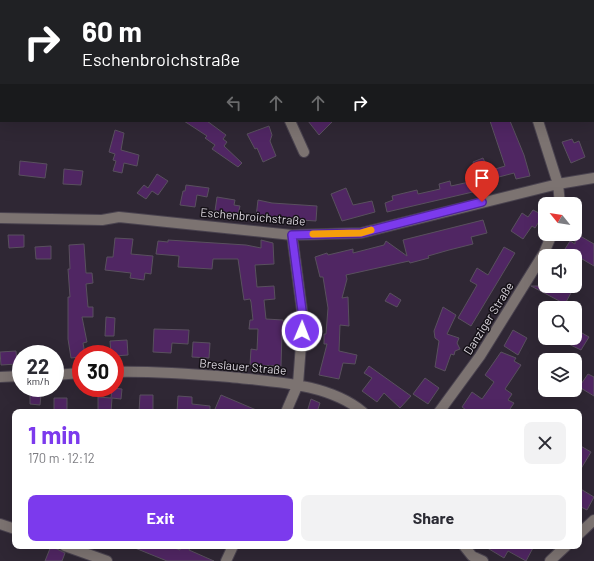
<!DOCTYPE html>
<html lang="en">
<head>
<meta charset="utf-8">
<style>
  body { margin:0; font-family:Barlow,sans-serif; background:#f2f2f3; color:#2b2b33; height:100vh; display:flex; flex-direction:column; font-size:15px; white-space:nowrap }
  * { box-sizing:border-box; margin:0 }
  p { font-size:13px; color:#7c7c81 }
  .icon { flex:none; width:22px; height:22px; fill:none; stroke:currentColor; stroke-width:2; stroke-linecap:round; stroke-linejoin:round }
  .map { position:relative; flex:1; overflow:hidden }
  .details { position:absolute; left:12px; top:409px; width:570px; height:140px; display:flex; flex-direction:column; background:#fff; border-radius:8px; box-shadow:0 4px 16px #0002 }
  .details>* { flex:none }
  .top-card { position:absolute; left:0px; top:0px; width:594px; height:122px; box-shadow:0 4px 16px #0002; background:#202124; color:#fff; overflow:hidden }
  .needle { width:26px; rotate:300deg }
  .controls { position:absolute; left:538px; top:197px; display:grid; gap:8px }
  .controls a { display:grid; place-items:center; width:44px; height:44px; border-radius:8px; background:#fff; box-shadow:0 4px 16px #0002; font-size:20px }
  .speed { position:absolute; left:12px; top:345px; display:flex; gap:8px; font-size:20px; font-weight:700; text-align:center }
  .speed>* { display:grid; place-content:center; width:52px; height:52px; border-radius:50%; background:#fff; box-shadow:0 4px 16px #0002; line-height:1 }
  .speed small { font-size:10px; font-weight:400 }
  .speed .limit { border:6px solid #d22; background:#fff; color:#111 }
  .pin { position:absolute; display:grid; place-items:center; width:34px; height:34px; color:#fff; margin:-41px -17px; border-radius:50% 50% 50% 0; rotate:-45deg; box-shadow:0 0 4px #0007 }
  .pin .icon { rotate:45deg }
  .me { position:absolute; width:44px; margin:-22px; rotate:1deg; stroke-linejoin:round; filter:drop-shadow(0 0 3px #0008) }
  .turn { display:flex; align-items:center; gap:14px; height:84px; padding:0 16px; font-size:18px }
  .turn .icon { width:52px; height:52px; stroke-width:2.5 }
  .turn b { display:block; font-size:28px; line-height:34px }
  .lanes { display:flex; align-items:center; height:38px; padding:0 16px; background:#0003; justify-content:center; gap:20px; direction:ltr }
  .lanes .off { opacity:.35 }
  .round { display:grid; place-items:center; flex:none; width:42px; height:42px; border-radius:8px; background:#f2f2f3 }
  .overview { display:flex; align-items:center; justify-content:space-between; height:68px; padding:0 16px }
  h1 { font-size:24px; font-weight:700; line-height:30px; color:#7c3aed }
  .button { display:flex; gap:8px; margin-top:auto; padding:8px 16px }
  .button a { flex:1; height:46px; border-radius:8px; background:#7c3aed; color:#fff; font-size:16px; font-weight:700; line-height:46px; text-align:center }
  .button a+a { background:#f2f2f3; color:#2b2b33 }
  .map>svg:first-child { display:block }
</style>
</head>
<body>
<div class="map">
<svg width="594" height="561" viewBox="0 0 594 561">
  <rect width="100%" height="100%" fill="#2f2734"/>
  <path fill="#502663" stroke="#59505e" d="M184,121H207L226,135L223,139L227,142L224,146L242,163L238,167L212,149L215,145L205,138L207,136Z
    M308,121H333L319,135Z
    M490,121H510L524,155L530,176L516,179L514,173L495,178L492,170L505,166Z
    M269,126L272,135L270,141L276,156L263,162L257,148L255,149L247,134Z
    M115,130L124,133L121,150L139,155L137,166L124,163L122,173L113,171L116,161L113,160L115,154L109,152Z
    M572,139L574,143L579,141L585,157L571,163L562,142Z
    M483,158L488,169L477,173L473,162Z
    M20,161L47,164L45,178L19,175Z
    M64,169L83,171L81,185L63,184Z
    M157,174L168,181L158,195L152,191L146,199L137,193L144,185L148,188Z
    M450,181L451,186L474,181L477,191L387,212L385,203L393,200L392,196L417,190L418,194L440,189L439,184Z
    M186,185L209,188L207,197L197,195L195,207L180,205L183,191H185Z
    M346,188L353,205L372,201L375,212L342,221L331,194Z
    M217,197L235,200L234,205L240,206L238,214L215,211Z
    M258,200L272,203L317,206L316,221L256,217Z
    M533,210L543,215L535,228L532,226L523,239L511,231L522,213L528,217Z
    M483,220L487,233L471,237L473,244L449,250L428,256L429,258L410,263L409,261L346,275L347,279L342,298L348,297L349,326L340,325L339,351L357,355L355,364L343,363L339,379L319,375L327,344H324V334H326L328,308L323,277H320L315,257L327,253L328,255L353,249V253L384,245L386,241L407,256L403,240Z
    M575,233L594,244V266L565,249L570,241L575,244Z
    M8,235H24V247L9,248Z
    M115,238L133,239L131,254L153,256L151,274L145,273L144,280L130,278L131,273L105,270L107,257H113Z
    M168,240L246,245L261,248V240L273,243L274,264L255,265L257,287L274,286L275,299L264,300L266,319L283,320L285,329L282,333L281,366L250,365L251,349L257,350L258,329H249L250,320H253L251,302L250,299L244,300L238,259H213L212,269L178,267L179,256L156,254L158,241L168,242Z
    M84,244L86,273H92L93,283L86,284L88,307H93V317H82L87,342L83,343L85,354H80V357L71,358L68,339V297H70L68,269H70L69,245Z
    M51,246V259H36L35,247Z
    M504,247L515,253L471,326L458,318L477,285L470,281L477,268L488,275Z
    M531,286H563L572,291L565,304Z
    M390,293L401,300L397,307L385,301Z
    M443,307L456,315L447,334L459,338L457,343L460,349L455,351L454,355L451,354L445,371L435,367L439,341L435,338L434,331Z
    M106,317L115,318L114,336H105Z
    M154,329L189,330L188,344L172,343L171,353L153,352Z
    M575,329L589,337L581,350L556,338H575Z
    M513,330L527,338L518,355L504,346Z
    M127,340L128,355L115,356V354H111L110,341Z
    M193,342L210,343L209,358L192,357Z
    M16,351L17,364L1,365L0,352Z
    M501,352L516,358L514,361L521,365L505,389L512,394L508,400L514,403L508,412H469L462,407L472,392L482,399L494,382L485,375Z
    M369,366L411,396L400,408L384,393L377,402L362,391L372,378L364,373Z
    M588,374L594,377V396L579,387Z
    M425,378L439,388L428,404L413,394Z
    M112,388L122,389L121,399L112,398L111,412H98V397L111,398Z
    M30,395H41L40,405L30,404Z
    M140,395H153V412H139Z
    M221,395L261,412H222L215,409Z
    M178,396L192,397V404L210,406V412H177Z
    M54,398H67V412H54Z
    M311,399L320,403L317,412H307Z
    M579,445L591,452L579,472Z
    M579,488L594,497L587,510L579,506Z
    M51,546L65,553L62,561H45Z
    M130,546H169L180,550L181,546H191L189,550L214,561H167Z
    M484,546H534L526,561L508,551L504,558Z"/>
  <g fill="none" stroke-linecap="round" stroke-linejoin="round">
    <g stroke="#4a434f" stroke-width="12">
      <path id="minor" d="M244,0V1
        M447,0L448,1
        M0,79L1,78
        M593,81H594
        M290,121L304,152
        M538,121L558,184L560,204
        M0,218L102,220L119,217L292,235L361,233L558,184L594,178
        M115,372C154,371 192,374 230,377C274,382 328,383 363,412
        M55,375L81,373
        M0,377L21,376
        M286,412L298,384L303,318L292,235
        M439,412L480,356L544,253L552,234
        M0,524L15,529
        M579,534L594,520
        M65,546L107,561
        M464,546L472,556L483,561
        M226,561L233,546
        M550,561L566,546"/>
    </g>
    <use href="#minor" stroke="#7c7371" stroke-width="10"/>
  </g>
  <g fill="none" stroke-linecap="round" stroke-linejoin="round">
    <g stroke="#51269a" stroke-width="10">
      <path id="route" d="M302,331L303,318L292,235L361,233L482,202"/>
    </g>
    <use href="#route" stroke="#7c3aed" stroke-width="7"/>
    <path stroke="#f59e0b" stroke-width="7" d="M313,234L361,233L371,230"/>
  </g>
  <g text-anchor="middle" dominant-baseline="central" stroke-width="3" stroke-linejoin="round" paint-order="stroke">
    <g font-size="12" fill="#d9d4dc" stroke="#151117">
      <text transform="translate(253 216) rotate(5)">Eschenbroichstraße</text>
      <text transform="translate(488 318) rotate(-58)">Danziger Straße</text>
      <text transform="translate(243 366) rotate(5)">Breslauer Straße</text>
    </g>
  </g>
</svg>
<div class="controls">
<a><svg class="needle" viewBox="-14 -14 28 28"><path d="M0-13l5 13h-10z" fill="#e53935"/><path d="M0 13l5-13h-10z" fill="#7c7c81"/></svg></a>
<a><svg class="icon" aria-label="sound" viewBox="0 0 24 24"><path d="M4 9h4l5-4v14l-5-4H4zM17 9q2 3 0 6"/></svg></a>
<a><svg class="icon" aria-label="search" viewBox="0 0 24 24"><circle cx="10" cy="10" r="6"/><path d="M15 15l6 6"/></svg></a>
<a><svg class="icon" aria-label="layers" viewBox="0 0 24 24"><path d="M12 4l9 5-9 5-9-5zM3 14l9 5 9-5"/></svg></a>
</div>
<div class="speed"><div>22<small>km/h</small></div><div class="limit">30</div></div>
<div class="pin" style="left:482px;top:202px;background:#d93025"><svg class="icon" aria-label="arrive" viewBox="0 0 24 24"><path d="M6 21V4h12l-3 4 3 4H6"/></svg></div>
<svg class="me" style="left:302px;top:331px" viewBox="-20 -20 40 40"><circle r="17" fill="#7c3aed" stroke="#fff" stroke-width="3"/><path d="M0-11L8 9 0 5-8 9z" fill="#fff"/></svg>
<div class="top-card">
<div class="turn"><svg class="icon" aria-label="right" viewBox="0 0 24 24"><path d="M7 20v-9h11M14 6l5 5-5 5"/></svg><div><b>60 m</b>Eschenbroichstraße</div></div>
<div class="lanes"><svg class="icon off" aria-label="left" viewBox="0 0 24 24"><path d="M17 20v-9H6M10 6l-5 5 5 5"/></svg><svg class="icon off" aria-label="ahead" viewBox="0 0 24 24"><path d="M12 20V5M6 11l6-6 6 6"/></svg><svg class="icon off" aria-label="ahead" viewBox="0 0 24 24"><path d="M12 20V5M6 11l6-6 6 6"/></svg><svg class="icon" aria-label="right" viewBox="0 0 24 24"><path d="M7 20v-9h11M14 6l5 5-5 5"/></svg></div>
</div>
<section class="details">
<div class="overview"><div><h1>1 min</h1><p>170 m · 12:12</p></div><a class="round"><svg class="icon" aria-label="close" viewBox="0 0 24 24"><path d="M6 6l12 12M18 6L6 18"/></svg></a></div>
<div class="button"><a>Exit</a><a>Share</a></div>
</section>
</div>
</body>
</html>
